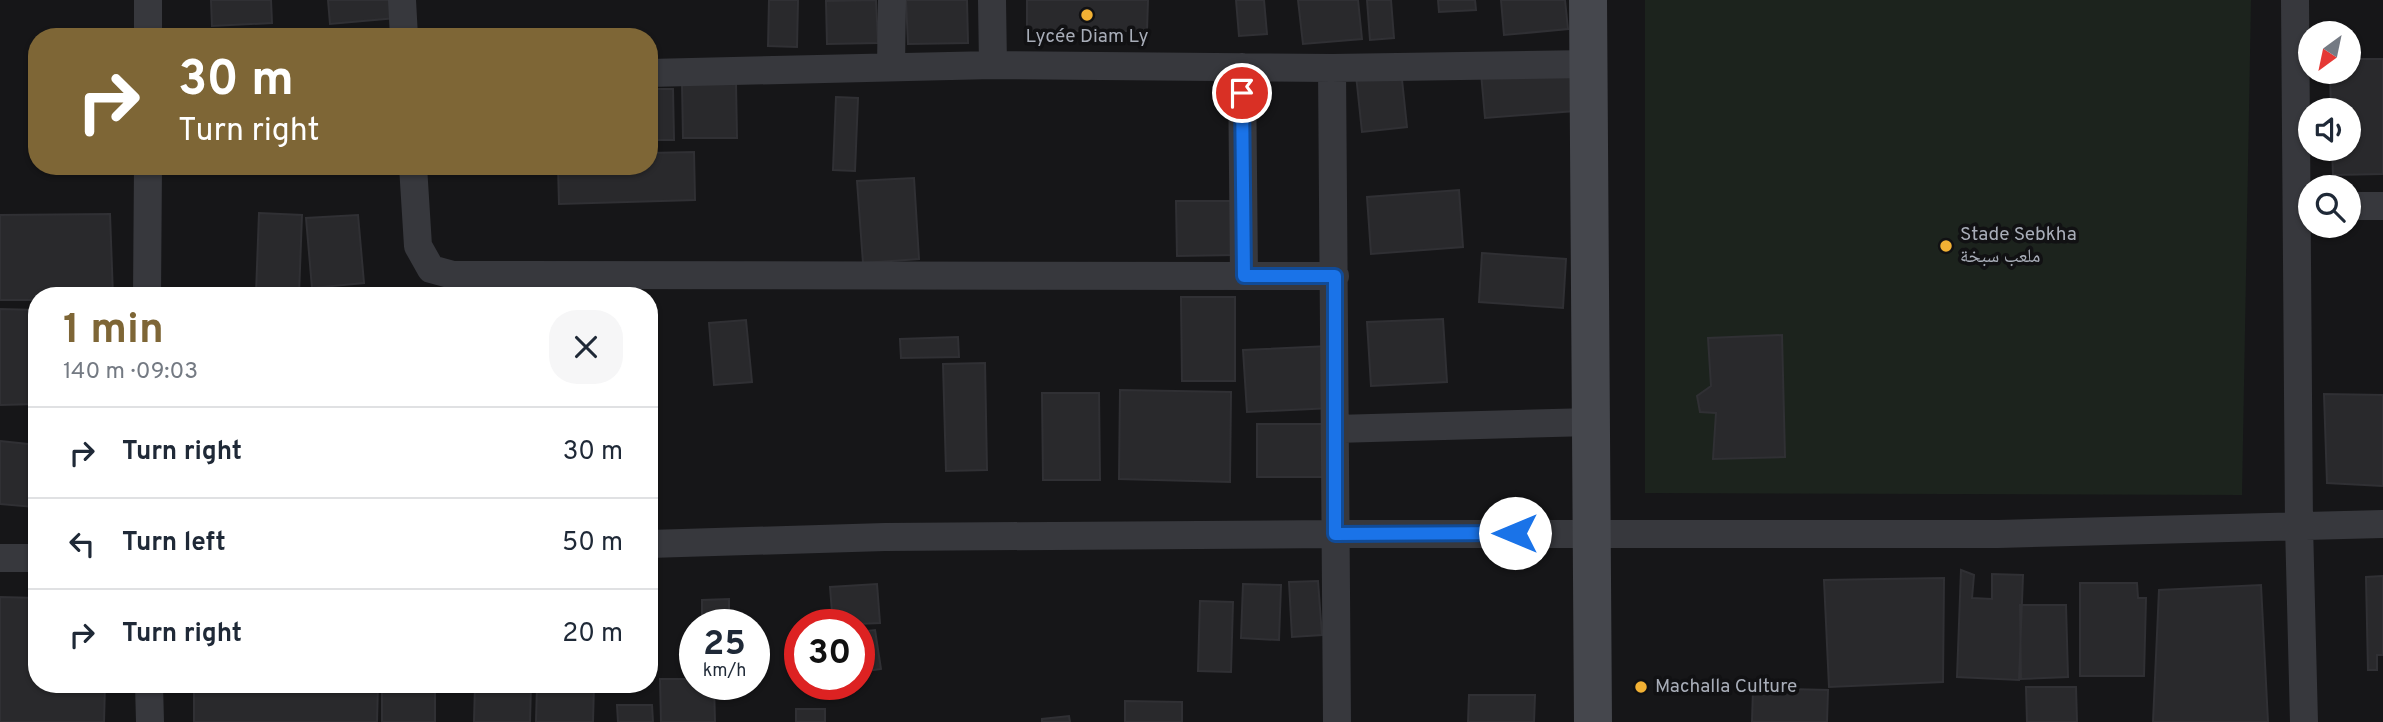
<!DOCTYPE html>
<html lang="en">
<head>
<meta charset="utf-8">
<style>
  body { margin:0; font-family:Overpass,"Noto Naskh Arabic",sans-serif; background:#f6f6f7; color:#1f2937; height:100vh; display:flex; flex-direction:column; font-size:26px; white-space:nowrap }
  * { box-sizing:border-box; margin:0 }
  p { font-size:23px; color:#747a83 }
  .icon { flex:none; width:38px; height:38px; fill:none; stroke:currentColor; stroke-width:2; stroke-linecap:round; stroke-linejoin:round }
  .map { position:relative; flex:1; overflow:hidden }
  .details { position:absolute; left:28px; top:287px; width:630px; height:406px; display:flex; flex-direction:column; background:#fff; border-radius:28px; box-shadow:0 2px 5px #0004 }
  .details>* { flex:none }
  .banner { position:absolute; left:28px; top:28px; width:630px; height:147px; border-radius:28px; box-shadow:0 2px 5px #0004; background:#7e6636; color:#fff; overflow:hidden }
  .needle { width:46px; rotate:213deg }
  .fabs { position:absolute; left:2298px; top:21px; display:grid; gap:14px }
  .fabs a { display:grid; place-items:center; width:63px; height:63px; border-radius:50%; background:#fff; box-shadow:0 2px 5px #0004; font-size:35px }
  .speed { position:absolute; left:679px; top:609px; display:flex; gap:14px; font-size:35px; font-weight:700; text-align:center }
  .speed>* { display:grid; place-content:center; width:91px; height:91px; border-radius:50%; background:#fff; box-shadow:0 2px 5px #0004; line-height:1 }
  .speed small { font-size:18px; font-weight:400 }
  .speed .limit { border:10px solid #d22; background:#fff; color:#111 }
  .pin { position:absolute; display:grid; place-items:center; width:60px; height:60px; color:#fff; margin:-30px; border:4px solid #fff; border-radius:50%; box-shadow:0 2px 7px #0007 }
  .me { position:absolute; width:77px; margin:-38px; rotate:270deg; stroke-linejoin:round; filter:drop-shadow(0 0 5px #0008) }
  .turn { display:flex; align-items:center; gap:24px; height:147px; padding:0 35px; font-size:32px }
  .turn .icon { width:91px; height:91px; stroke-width:2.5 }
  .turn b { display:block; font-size:49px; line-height:60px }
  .round { display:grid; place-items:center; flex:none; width:74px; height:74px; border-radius:28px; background:#f6f6f7 }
  .summary { display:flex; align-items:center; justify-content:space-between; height:119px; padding:0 35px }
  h1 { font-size:42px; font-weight:700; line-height:52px; color:#7e6636 }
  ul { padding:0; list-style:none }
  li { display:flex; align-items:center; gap:21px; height:91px; padding:0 35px; border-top:2px solid #e0e1e3 }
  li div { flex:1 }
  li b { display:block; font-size:26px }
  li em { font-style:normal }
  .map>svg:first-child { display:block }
</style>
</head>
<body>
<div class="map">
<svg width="2383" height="722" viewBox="0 0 2383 722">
  <rect width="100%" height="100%" fill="#161618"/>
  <path fill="#1c231d" d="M1645,0H2251L2242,495L1645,493Z"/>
  <path fill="#29292c" stroke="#303034" stroke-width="2" d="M211,0H271L272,23L212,26Z
    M328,0H394L396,18L330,24Z
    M769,0H798L797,47L768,46Z
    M876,0L878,43L827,44L826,1Z
    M906,0H967L968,43L908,44Z
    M1027,0H1148L1147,31H1027Z
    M1236,0H1264L1267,34L1239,36Z
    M1298,0H1358L1362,39L1303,44Z
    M1367,0H1391L1394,38L1370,40Z
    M1438,0H1475L1476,10L1439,12Z
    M1501,0H1565L1568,29L1504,35Z
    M2348,59H2383V174L2333,175L2332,149H2348V110H2331L2330,72H2348Z
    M1571,66L1575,111L1485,118L1481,73Z
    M1401,70L1407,127L1362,132L1356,75Z
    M682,83H736L737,138H683Z
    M649,89H673L674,140H649Z
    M836,97L858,98L855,171L833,170Z
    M694,152L695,200L559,204L558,166H649V153Z
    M914,178L919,259L863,263L857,181Z
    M1459,190L1463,247L1371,254L1367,197Z
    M1176,201H1234L1235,255L1177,256Z
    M259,213L302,215L299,295L256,293Z
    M110,214L113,296H37V300H0V215Z
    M358,215L364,283L312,288L306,218Z
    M1482,253L1566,259L1563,308L1479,302Z
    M1181,297H1235V381H1182Z
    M0,309L37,310V404L0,405Z
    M1443,319L1447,382L1371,386L1367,322Z
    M746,320L752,382L714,385L709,323Z
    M1782,335L1785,457L1713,459L1716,413L1700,412L1697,396L1711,386L1708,338Z
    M958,337L959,357L901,358L900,339Z
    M1329,346L1332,408L1247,412L1243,350Z
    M985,363L987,470L946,471L943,364Z
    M1120,390L1231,392L1230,482L1119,479Z
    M1042,393H1099L1100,480H1043Z
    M2324,394L2383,395V486L2327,483Z
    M1257,424H1324V477H1257Z
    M0,441L37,445L34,507L0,504Z
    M1961,570L1974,575L1972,598L1992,599V574L2023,575L2019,680L1957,677Z
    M2383,576V655H2377V670H2368L2366,577Z
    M1944,578L1943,682L1829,687L1824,580Z
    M1318,581L1322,635L1292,637L1289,582Z
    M2080,583H2137L2138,598H2146L2144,676H2080Z
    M877,584L880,623L833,625L830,587Z
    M1243,584L1281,585L1279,640L1241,638Z
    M2261,585L2268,722H2153L2159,590Z
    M0,597L37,598V684H105L104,722H0Z
    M729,599V625H702V600Z
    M1200,601L1233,602L1231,672L1198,671Z
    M2020,605H2066L2068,677L2021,679Z
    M875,630L881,669L859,672V632Z
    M660,679H695V684H714L715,722H661Z
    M194,684H378L377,722H194Z
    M475,684H531L530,722H474Z
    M537,684H594L593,722H536Z
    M2026,687H2076L2077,722H2027Z
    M1753,688L1828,690L1827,722H1752Z
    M382,689L435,690V722H382Z
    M1469,695H1535L1534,722H1468Z
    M1125,701L1182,702V722H1125Z
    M617,705H652L653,722H618Z
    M796,709H825V722H796Z
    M1069,716L1070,722H1042V719Z"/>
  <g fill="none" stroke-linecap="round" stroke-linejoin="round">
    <path stroke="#37383d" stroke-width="28" d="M148,0V37
      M402,0L404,37
      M992,0L993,65
      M2295,0L2299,525L2304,722
      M891,66L892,0
      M1242,67L1244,276
      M1332,68L1337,722
      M649,73L993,65L1332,68L1588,64
      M413,166L418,246L431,269L453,275L1335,276
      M2348,206H2383
      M147,296L148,166
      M1335,429L1591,422
      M649,544L885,537L1335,534H1998L2383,524
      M0,558H37
      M149,684L150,722"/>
    <path stroke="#45474d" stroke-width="38" d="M1588,0L1593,722"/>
  </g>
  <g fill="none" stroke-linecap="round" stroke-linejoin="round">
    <g stroke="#114b97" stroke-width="18">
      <path id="route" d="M1242,93L1244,276H1335V534L1515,533"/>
    </g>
    <use href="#route" stroke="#1a73e8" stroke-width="12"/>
  </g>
  <g fill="#f2b134" stroke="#111113" stroke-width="2.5">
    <circle cx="1087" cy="15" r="7"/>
    <circle cx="1946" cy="246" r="7"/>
    <circle cx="1641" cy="687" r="7"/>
  </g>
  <g text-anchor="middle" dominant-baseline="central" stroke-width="7" stroke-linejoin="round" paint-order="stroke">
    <g font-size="19" fill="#a8adb8" stroke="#111113" text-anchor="start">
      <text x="1087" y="37" text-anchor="middle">Lycée Diam Ly</text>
      <text x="1960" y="235">Stade Sebkha<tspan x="1960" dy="22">ملعب سبخة</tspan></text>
      <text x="1655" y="687">Machalla Culture</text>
    </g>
  </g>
</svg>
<div class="fabs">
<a><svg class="needle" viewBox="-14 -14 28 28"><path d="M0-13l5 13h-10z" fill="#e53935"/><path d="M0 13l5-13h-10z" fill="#747a83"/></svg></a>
<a><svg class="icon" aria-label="sound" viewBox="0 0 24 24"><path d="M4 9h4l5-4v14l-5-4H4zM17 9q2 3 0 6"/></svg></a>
<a><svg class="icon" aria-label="search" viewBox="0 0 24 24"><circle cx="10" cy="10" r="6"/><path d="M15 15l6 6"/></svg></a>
</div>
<div class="speed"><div>25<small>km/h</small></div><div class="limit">30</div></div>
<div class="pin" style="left:1242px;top:93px;background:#d93025"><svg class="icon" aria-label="arrive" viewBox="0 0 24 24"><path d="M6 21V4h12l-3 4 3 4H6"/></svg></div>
<svg class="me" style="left:1515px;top:533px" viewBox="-20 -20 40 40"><circle r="19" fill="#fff"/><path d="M0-13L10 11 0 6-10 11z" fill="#1a73e8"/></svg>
<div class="banner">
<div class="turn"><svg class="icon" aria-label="right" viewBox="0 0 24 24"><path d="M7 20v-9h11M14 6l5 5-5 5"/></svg><div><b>30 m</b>Turn right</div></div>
</div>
<section class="details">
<div class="summary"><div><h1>1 min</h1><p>140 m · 09:03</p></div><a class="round"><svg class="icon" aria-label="close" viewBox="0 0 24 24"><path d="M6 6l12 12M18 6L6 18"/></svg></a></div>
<ul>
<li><svg class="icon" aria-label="right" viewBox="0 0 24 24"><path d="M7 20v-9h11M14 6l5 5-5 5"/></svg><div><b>Turn right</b></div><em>30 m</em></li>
<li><svg class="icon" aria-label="left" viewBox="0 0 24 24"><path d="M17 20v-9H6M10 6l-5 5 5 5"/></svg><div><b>Turn left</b></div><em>50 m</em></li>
<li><svg class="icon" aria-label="right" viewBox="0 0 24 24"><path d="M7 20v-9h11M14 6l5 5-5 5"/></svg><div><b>Turn right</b></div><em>20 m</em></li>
</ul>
</section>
</div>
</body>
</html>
